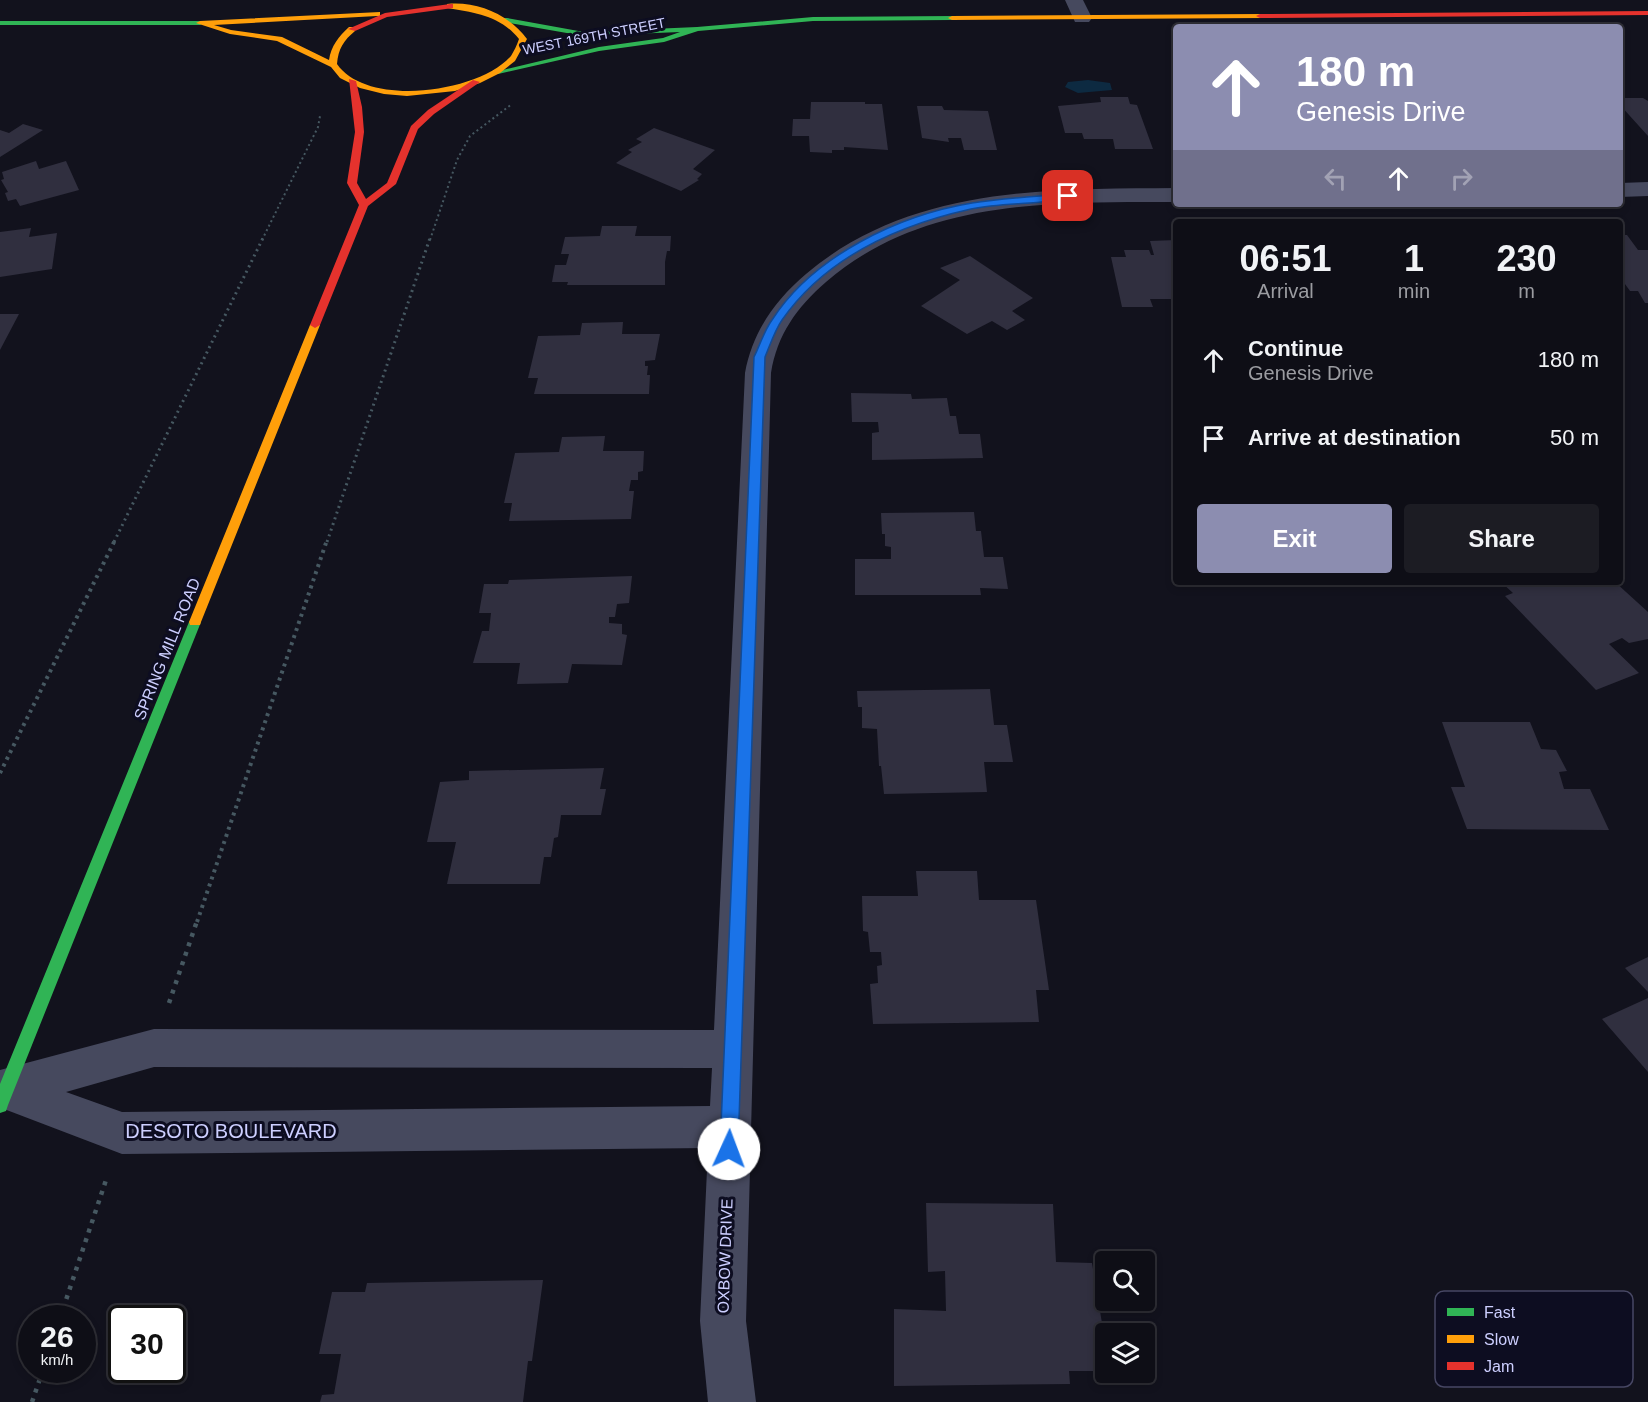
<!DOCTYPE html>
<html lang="en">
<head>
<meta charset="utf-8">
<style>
  body { margin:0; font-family:Helvetica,sans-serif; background:#1c1c23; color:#f1f3f6; height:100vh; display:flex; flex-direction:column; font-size:22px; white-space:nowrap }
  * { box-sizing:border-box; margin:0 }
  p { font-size:20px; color:#9b9ca1 }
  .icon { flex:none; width:33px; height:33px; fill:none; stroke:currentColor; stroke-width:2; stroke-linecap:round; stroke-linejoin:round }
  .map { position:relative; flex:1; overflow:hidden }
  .details { position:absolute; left:1173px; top:219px; width:450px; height:366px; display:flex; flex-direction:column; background:#0e0e16; border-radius:6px; box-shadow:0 3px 9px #0003,0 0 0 2px #2e2e35 }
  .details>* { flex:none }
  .guide { position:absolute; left:1173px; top:24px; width:450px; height:183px; border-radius:6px; box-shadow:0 3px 9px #0003,0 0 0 2px #2e2e35; background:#8c8db0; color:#fff; overflow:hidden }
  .controls { position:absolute; left:1095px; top:1251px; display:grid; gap:12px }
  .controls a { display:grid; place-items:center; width:60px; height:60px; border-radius:6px; background:#0e0e16; box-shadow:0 3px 9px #0003,0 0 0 2px #2e2e35; font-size:30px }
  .speed { position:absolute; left:18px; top:1305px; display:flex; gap:12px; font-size:30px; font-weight:700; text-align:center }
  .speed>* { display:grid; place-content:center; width:78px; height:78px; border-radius:50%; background:#0e0e16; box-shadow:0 3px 9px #0003,0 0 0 2px #2e2e35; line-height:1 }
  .speed small { font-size:15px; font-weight:400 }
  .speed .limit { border:3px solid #111; border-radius:9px; background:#fff; color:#111 }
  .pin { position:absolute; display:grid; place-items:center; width:51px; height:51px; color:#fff; margin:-26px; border-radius:12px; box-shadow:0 3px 9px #0006 }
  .me { position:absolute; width:66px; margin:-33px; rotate:2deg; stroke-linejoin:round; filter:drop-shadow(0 0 4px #0008) }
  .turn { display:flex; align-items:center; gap:21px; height:126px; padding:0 24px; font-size:27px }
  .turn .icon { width:78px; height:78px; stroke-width:2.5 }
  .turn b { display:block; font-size:42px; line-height:51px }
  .lanes { display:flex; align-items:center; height:57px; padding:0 24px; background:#0003; justify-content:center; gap:30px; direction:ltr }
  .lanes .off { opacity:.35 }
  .eta { display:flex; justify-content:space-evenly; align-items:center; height:102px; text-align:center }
  .eta b { font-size:36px; font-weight:700; line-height:42px }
  .button { display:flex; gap:12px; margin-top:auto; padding:12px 24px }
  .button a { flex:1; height:69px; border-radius:6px; background:#8c8db0; color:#fff; font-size:24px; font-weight:700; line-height:69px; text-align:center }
  .button a+a { background:#1c1c23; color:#f1f3f6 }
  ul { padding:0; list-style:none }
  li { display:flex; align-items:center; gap:18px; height:78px; padding:0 24px }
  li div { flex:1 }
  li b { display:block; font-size:22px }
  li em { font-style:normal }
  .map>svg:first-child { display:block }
</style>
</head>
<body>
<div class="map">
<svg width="1648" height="1402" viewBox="0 0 1648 1402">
  <rect width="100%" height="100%" fill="#12121d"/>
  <path fill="#0d2a41" d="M1088,80L1110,83L1112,90L1078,93L1065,87L1068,82Z"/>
  <path fill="#302f3f" d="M1100,97H1128L1130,104L1137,105L1153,149H1115L1113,139H1084L1082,133H1065L1058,106L1101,102Z
    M1620,98H1643L1648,101V136L1620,105Z
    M811,102H865V104H882L888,150L844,147V150H832V153L810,152L809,136H792L793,119H810Z
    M917,106H942L944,110L988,111L997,150H964L961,138H948L949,142L922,138Z
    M23,124L43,130L0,157V130L9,133Z
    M654,128L715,150L693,169L702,174L697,179L699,180L681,191L616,163L632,152L628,150L642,142L636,139Z
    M36,161L39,169L66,161L79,190L20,206L16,199L8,201L5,193L8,192L1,180L4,179L2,172Z
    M602,226H637L635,236H671L670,251H667L665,262V285H567L568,282H552L555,265H566L569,254H561L565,237L600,236Z
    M31,228L29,237L57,233L52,269L0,277V232Z
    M1620,235H1627L1638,250H1648V303H1645L1638,291H1630L1620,277Z
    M1176,240V299H1150L1153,307H1122L1111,257H1126L1124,250H1149L1151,255H1154L1150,241Z
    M970,256L1033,298L1012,311L1025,320L1007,330L992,321L967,334L921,306L960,280L940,268Z
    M0,314H19L0,350Z
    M623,322L622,334H660L655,360L645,361V366H648L647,375H650L649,394H534L538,378H528L538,336L580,335L582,323Z
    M851,393L911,394L912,399L947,398L950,416H956L959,434H980L983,458L872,460V433L879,432L878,422H852Z
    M605,436L603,451H644L643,471L638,472V480H631L629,491H634L631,519L509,521L512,503H504L515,453L559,452L562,437Z
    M974,512L976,531H981L984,557H1003L1008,589L980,588L981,595H855V559H891V547L885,546V534H882L881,513Z
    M632,576L629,603L617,604L615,617H609V623L622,624V634L627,635L622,665L572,664L568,683L517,684L520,663H473L482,631H489L491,613H479L484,584H508L509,580Z
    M1501,582H1615L1648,612V639L1629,643L1622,638L1609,644L1639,673L1596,690L1505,596L1513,593Z
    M990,689L994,725H1007L1013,762H984L987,792L884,794L881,766H879L877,729L862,728V707H858L857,691Z
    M1442,722H1530L1541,749L1556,750L1567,771L1559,772L1564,789H1590L1609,830L1467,829L1451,787H1465Z
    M604,768L600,789H606L601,815H561L558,837L554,838L551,857H544L540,884H447L456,842H427L440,782L469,780V771Z
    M916,871H977L979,900H1036L1049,990H1036L1039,1022L873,1024L870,984L878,983L877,966L882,965L881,952H870L868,932L863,931L862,896H918Z
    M1648,957V992L1625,968Z
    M1648,998V1072L1602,1019Z
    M926,1203L1053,1204L1056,1262L1092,1263L1106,1347V1371H1069L1070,1384L894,1386V1309L946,1311L945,1271L928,1272Z
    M543,1280L532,1361H528L523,1402H320L322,1395L334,1394L341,1354H319L332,1292H365L367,1283Z"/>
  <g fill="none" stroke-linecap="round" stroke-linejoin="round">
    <path stroke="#465861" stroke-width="2" stroke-dasharray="2 3" stroke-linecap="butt" d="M262,240L318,127L320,116
      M430,240L457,160L470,136L512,104"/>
    <path stroke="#465861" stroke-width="3" stroke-dasharray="2 4" stroke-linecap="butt" d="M114,542L263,238
      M327,542L430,238"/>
    <path stroke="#465861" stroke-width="4" stroke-dasharray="3 4.5" stroke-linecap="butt" d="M0,773L115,540
      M197,922L327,540"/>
    <path stroke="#465861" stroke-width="4.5" stroke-dasharray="4 6" stroke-linecap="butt" d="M169,1003L197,921
      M60,1318L107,1177
      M32,1402L43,1370"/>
    <path fill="#46495e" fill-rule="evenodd" d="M1065,0H1083L1092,18L1089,22H1075Z
      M1648,182V196L1620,197V183Z
      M1176,188V202C1055,202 923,198 826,282C797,307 777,335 771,373L746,1321L756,1402H708L700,1321L708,1148L122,1154L4,1109L0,1110V1070L154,1029L714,1030L745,373C752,333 775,300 806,274C910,186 1047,189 1176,188ZM154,1067L712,1068L710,1106L122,1112L66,1092Z"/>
    <path fill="#30b455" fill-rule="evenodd" d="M955,16V20H952L813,21L698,31L664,42L599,51L498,74L494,72L599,47L663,38L680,32L584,36L504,22V18H507L584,32L697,27L813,17Z
      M0,21H200L204,23L200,25H0Z
      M195,617L201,622L8,1105L6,1111L0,1113V1084L189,622Z"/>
    <path fill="#ff9f0a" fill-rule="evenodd" d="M447,4C478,1 509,15 527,39L515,61L500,73L480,83L455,91L407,96L384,94L360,88L340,78L331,67L277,41L230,34L196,23L200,21L380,12V16H377L214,25L231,30L282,37L329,60C331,46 339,36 349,27H355V31C344,40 338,49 337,64C367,108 479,93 511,56C514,51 517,45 519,39C499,15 476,13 447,8Z
      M1260,14L1264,16L1263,18L952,20L948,18L952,16Z
      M315,322L320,325L201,622L200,625H190L189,622L310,325Z"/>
    <path fill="#e5322d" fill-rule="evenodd" d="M450,4H453V8L387,17L355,31L348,29L385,13Z
      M1648,11V15L1260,18L1256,16L1260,14Z
      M349,79L356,81L362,107L364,132L357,183L366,199L387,183L411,126L428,110L473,80L480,82L434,114L418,129L396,184L368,206L320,325L315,328L310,325L359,205L347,183L355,132Z"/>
  </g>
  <path fill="#1a73e8" stroke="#114b97" stroke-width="1.5" d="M1068,193L1073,196L1071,198C1039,205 1004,202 971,209C899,225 826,257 782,320C775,330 770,345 765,357L738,1149L735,1155L729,1158L723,1155L720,1149L754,357C760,345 764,331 772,320C813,256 899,215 972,203C1004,198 1036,197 1068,193Z"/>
  <g text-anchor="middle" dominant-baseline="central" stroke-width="6" stroke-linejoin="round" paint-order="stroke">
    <g font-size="14" fill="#cdcfff" stroke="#0d0d21">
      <text transform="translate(594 36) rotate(-11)">WEST 169TH STREET</text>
    </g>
    <g font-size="16" fill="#cdcfff" stroke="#0d0d21">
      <text transform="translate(167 649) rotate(-68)">SPRING MILL ROAD</text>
      <text transform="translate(725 1256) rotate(-88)">OXBOW DRIVE</text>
    </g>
    <g font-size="20" fill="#cdcfff" stroke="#0d0d21">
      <text x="231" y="1131">DESOTO BOULEVARD</text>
    </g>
  </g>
  <rect x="1435" y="1291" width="198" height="96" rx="9" fill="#0d0d21" stroke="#474764" stroke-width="1.5"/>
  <rect x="1447" y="1308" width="27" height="8" fill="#30b455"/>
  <rect x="1447" y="1335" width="27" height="8" fill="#ff9f0a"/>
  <rect x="1447" y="1362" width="27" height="8" fill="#e5322d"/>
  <g font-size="16" fill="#cdcfff">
    <text x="1484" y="1318">Fast</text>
    <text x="1484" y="1345">Slow</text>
    <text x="1484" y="1372">Jam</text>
  </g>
</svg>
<div class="controls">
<a><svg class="icon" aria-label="search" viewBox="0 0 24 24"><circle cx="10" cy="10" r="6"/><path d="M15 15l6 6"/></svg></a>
<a><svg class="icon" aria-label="layers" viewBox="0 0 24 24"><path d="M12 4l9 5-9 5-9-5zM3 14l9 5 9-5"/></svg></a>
</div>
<div class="speed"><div>26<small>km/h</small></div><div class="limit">30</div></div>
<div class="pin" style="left:1068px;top:196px;background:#d93025"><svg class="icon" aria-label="arrive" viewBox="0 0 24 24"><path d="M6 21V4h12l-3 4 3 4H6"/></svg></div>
<svg class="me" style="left:729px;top:1149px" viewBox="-20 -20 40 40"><circle r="19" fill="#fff"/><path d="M0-13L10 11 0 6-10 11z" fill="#1a73e8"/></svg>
<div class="guide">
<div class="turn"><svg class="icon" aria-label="ahead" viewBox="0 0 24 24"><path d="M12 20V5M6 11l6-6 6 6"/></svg><div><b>180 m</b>Genesis Drive</div></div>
<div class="lanes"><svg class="icon off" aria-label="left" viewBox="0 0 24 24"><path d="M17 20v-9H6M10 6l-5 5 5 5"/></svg><svg class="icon" aria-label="ahead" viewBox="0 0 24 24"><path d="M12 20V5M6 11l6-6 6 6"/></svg><svg class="icon off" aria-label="right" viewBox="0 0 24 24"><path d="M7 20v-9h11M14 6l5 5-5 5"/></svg></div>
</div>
<section class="details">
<div class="eta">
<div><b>06:51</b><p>Arrival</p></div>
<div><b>1</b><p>min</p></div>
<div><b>230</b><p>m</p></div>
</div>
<ul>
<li><svg class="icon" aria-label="ahead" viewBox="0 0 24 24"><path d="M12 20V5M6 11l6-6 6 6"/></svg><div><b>Continue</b><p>Genesis Drive</p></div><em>180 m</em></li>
<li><svg class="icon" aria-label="arrive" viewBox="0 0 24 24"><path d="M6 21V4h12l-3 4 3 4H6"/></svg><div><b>Arrive at destination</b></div><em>50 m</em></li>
</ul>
<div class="button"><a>Exit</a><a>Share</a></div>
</section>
</div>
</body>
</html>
